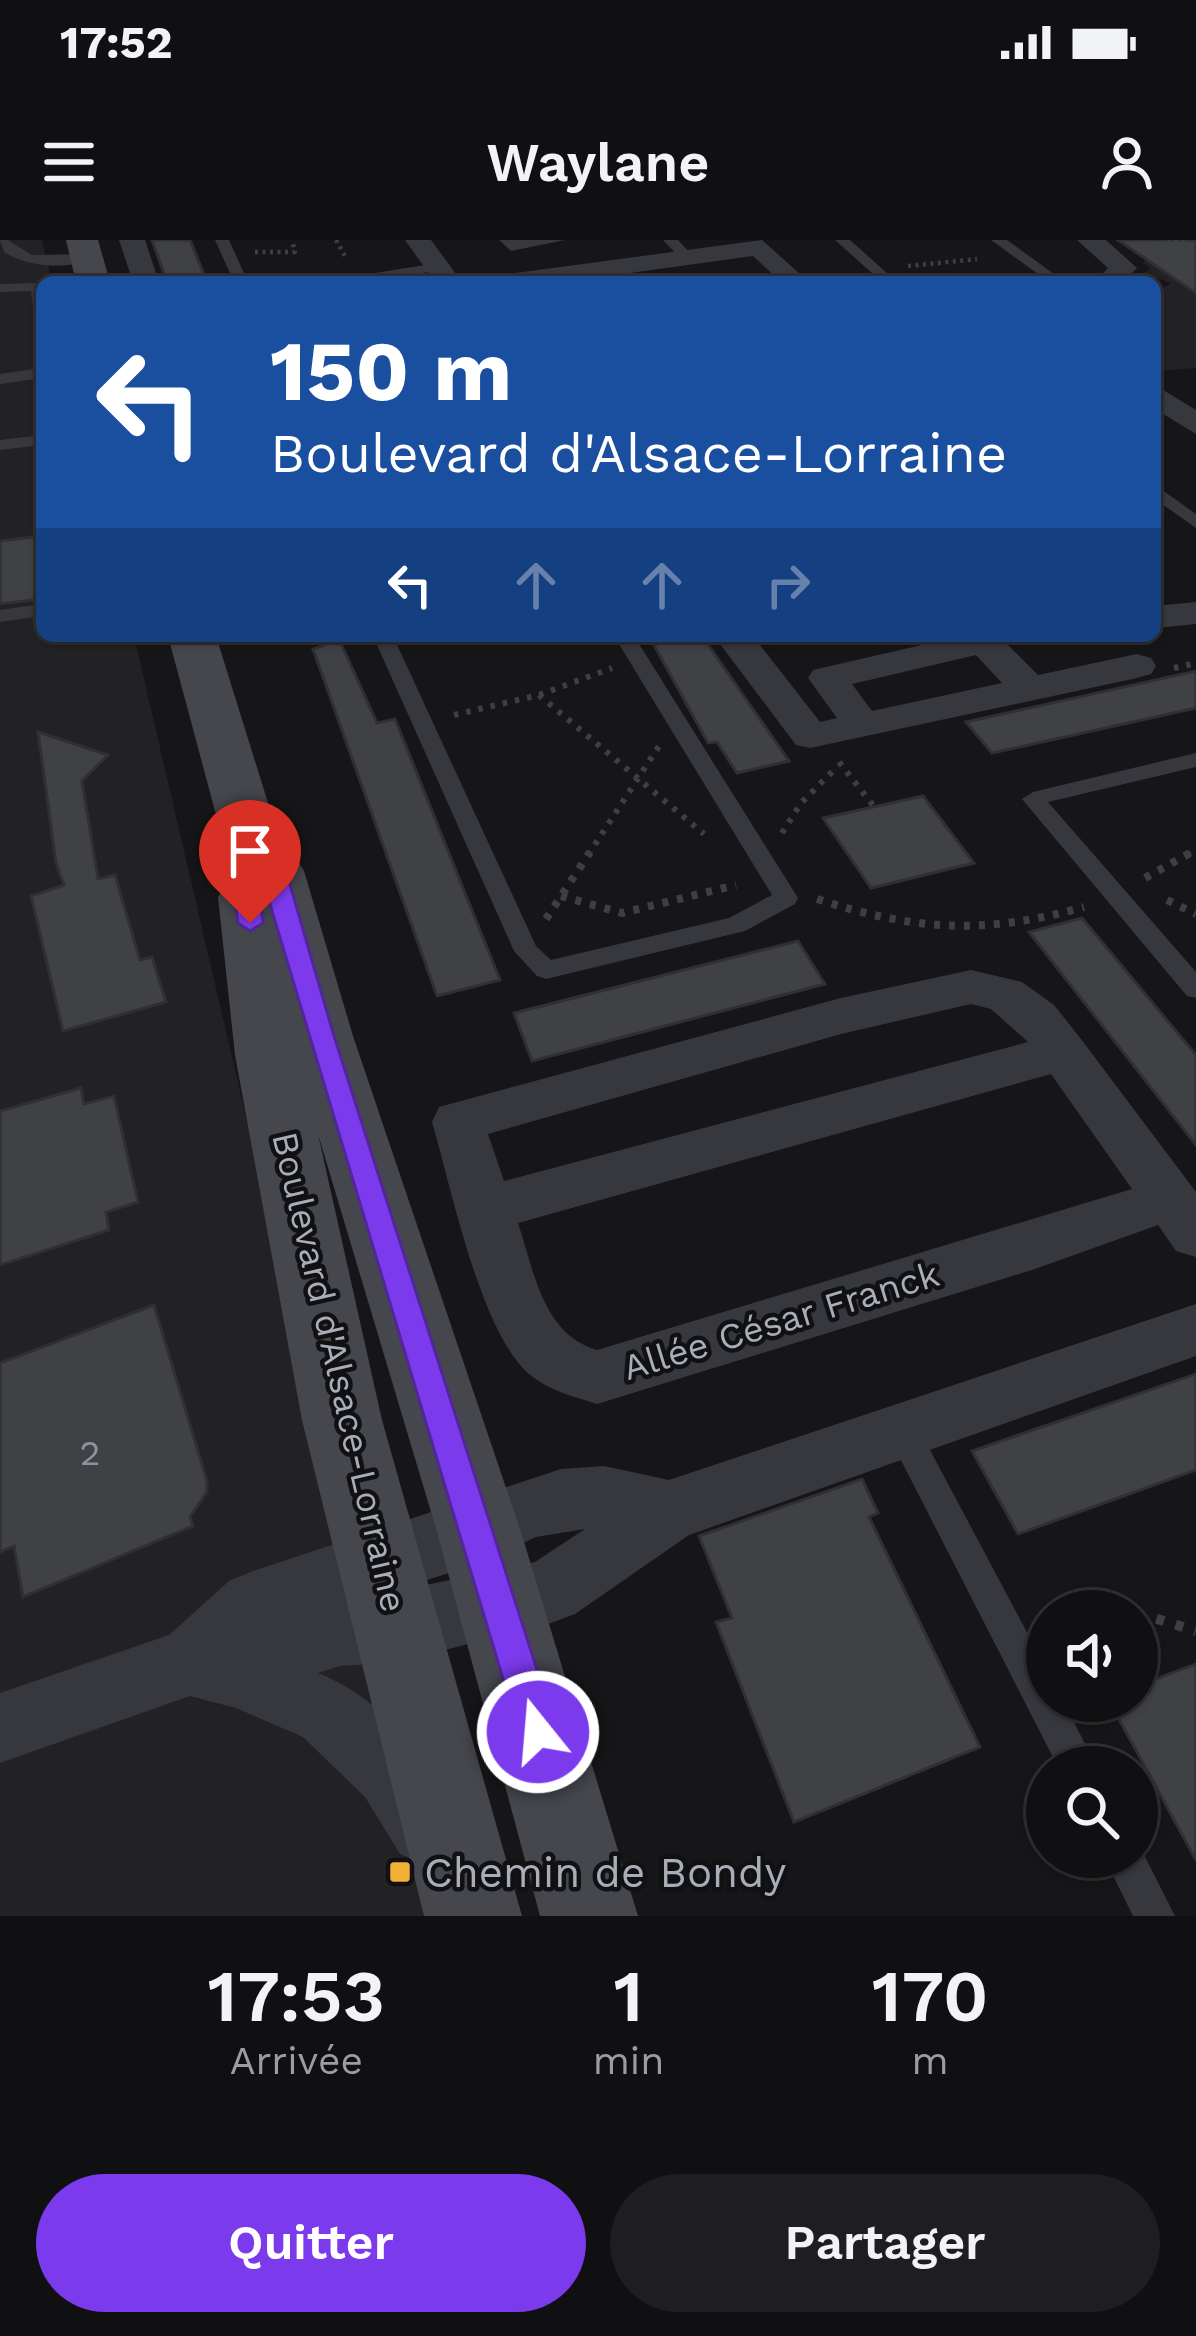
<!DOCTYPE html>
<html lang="fr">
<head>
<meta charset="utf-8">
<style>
  body { margin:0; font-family:"Work Sans",sans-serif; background:#1e1e20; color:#f1f3f6; height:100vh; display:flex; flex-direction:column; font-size:45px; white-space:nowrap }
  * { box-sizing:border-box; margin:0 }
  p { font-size:39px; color:#9c9d9f }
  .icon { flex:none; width:66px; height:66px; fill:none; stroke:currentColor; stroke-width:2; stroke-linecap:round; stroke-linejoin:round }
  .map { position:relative; height:1676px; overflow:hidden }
  .drawer { display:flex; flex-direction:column; background:#101012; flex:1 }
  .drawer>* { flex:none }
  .top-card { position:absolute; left:36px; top:36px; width:1125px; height:366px; border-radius:18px; box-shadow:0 3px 9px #0004,0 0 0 3px #303032; background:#1a4fa0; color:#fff; overflow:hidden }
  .fabs { position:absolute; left:1026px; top:1350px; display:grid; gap:24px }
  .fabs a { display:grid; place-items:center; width:132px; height:132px; border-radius:50%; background:#101012; box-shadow:0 3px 9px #0004,0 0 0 3px #303032; font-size:60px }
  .pin { position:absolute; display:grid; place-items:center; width:102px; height:102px; color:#fff; margin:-123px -51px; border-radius:50% 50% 50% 0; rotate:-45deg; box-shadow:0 0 12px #0007 }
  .pin .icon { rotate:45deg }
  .me { position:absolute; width:132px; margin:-66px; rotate:343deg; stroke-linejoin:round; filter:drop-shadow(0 0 9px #0008) }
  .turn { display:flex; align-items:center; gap:42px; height:252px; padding:0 36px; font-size:54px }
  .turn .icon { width:156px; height:156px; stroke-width:2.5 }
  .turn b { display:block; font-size:84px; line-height:102px }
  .lanes { display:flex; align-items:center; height:114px; padding:0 36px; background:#0003; justify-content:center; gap:60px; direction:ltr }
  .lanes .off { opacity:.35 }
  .eta { display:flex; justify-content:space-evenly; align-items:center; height:204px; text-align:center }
  .eta b { font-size:72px; font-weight:600; line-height:84px }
  .button { display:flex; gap:24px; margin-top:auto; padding:24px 36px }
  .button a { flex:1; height:138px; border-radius:72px; background:#7c3aed; color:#fff; font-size:48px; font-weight:600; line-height:138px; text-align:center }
  .button a+a { background:#1e1e20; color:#f1f3f6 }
  .status { display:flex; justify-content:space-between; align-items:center; height:84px; padding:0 60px; background:#101012; direction:ltr }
  .status svg { height:33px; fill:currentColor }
  header { display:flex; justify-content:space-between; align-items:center; height:156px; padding:0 36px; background:#101012; font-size:54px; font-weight:600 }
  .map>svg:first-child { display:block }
</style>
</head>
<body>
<div class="status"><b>17:52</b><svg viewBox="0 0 49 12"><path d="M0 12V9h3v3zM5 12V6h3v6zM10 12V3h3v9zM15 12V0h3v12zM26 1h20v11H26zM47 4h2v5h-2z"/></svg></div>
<header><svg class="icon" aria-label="menu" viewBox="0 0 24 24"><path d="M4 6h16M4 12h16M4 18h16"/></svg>Waylane<svg class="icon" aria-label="person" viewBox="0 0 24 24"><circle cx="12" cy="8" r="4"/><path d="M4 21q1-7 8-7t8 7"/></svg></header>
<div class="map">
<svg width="1196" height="1676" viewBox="0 0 1196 1676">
  <rect width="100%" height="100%" fill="#161618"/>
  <path fill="#222225" d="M0,0H42L52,42H42V396H134L432,1676H0Z
    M1182,16L1196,23V128L1155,131V53L1171,43L1143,33L1151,29L1142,22Z"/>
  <path fill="#404145" stroke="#303034" stroke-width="3" d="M152,0H190L207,42H167Z
    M1118,0H1196V53Z
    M42,296V359L0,364V301Z
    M649,396H702L789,521L737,533L717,502L708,503Z
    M339,399L377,483L395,479L500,740L437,756L313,409Z
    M1196,431V468L992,513L966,482Z
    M38,492L108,515L82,541L98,639L115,635L140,720L152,717L166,762L63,791L31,656L64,645L56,623Z
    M923,556L974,623L871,648L823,578Z
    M1082,678L1196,815V905L1029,692Z
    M798,701L825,744L532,821L514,773Z
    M81,848L84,864L114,856L138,962L106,972L109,990L0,1025V871Z
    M154,1065L207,1241V1252L190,1277L193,1286L23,1357L14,1306L0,1312V1123Z
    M1196,1134V1230L1018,1294L972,1211Z
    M862,1239L878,1273L869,1277L980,1507L794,1582L716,1382L732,1378L699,1296Z
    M1196,1424V1620L1109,1461H1137V1446Z"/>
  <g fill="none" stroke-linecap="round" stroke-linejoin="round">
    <path stroke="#3d3f44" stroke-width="4.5" stroke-dasharray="3 4.5" stroke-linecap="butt" d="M336,0L345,16
      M1145,6L1185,0
      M255,12H295L292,0
      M908,26L977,19
      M179,41L212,37"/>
    <path stroke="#3d3f44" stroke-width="6" stroke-dasharray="4.5 8" stroke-linecap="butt" d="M1174,428L1196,423
      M539,455L704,594
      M454,475L539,455L612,428
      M839,522L875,568
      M782,593L801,563L837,527
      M588,615L659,506
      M1187,615L1196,610"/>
    <path stroke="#3d3f44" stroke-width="8" stroke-dasharray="6 9" stroke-linecap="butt" d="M1145,638L1192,612
      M561,656L622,673L736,645
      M817,659C916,691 984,695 1084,667
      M1167,660L1196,674
      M546,679L590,612"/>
    <path stroke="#3d3f44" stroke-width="10" stroke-dasharray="8 12" stroke-linecap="butt" d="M1137,1380L1151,1377L1196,1391"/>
    <path fill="#37383d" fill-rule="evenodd" d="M0,0H8L32,15L87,14L94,18C69,30 29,28 4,12Z
      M215,0H229L248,42H234Z
      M499,0H565L511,11Z
      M663,0H678L694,17L682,20Z
      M835,0H850L897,42H882Z
      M991,0H1007L1065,42H1049Z
      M438,23L443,30L357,42H318Z
      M42,43V88L35,84L31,51L0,52V44Z
      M42,128V138L0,144V134Z
      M42,195V205L0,210V200Z
      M1155,245L1196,274V288L1155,259Z
      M42,364V376L0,382V370Z
      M373,396H393L536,706L551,720L729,678L772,655L614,396H634L798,658L795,664L745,691L546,739L537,736L514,711Z
      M1196,513V527L1048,562L1196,732V758L1187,756L1022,559L1033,552Z
      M901,1174L913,1178L1047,1430V1461H1063L1097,1527H1058L885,1189L889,1178Z
      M1138,1603L1175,1676H1133L1104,1617H1137Z"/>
    <path fill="#37383d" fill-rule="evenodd" d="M119,0H145L159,42H133Z
      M405,0H431L462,42H435Z
      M762,0L809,42H781L753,16L565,42H495L508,34Z
      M1077,0H1106L1137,28L1123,42H1094L1108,28Z
      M1155,145L1196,170V194L1155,169Z
      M1196,362V384L1155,388V366Z
      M714,396H753L820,482L837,478L808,438L813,430L961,396H999L1038,435L1137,414L1151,418L1156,426L1151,434L1137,438L810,508L796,505ZM976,415L1002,443L872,471L852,444Z
      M971,730L1022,742L1054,765L1081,799L1196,952V1017L1176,1011L1158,985L1032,1030L597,1164C574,1157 548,1150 529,1134C480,1092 451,946 432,882L439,867L841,758ZM971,764L991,769L1028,802L504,941L488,894L841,794ZM1051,834L1132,949L597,1110C542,1094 534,1030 518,983Z
      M1196,1064V1116L689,1295L575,1374L551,1383L397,1422L340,1426L318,1433C385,1460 436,1522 463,1588L452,1614L426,1625L400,1614L365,1557L303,1497L236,1468L190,1456L0,1523V1453L169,1395L229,1341L253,1331L561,1229L604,1226L669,1240ZM585,1289L535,1322L374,1356L479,1324L536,1297Z"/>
    <path fill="#45474d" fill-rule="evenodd" d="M66,0H98L110,42H76Z
      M168,396H216L274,582L304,631L353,796L521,1292L638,1676H540L437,1292L318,894L382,1180L522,1676H424L302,1180L235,815L218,657L226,643L248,637L218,582Z"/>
  </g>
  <path fill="#7c3aed" stroke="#51269a" stroke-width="3" d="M246,574L254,577L286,631L334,796L557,1492L552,1505L538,1511L525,1505L519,1492L257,621L263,683L250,691L238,683L232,639L234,582Z"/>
  <rect fill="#f2b134" stroke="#111113" stroke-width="4.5" x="388" y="1620" width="24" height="24" rx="6"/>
  <g text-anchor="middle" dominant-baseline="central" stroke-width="9" stroke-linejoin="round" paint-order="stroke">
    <g font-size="36" fill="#a8adb8" stroke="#111113">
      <text transform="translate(781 1081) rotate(-17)">Allée César Franck</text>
      <text transform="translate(339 1132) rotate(77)">Boulevard d'Alsace-Lorraine</text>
    </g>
    <g font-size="36" fill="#8e929b">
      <text x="90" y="1213">2</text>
    </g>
    <g font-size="42" fill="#a8adb8" stroke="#111113" text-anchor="start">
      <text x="424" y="1632">Chemin de Bondy</text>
    </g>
  </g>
</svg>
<div class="fabs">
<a><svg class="icon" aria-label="sound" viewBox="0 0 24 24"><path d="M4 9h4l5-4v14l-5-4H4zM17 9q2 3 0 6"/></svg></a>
<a><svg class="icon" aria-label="search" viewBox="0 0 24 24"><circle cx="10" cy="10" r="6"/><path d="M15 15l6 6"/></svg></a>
</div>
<div class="pin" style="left:250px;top:683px;background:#d93025"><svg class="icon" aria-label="arrive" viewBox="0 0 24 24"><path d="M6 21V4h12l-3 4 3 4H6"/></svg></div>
<svg class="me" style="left:538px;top:1492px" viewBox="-20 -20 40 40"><circle r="17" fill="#7c3aed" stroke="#fff" stroke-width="3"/><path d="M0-11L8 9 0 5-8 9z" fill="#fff"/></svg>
<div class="top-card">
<div class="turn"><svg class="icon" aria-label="left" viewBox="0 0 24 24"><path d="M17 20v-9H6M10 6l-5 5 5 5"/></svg><div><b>150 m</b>Boulevard d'Alsace-Lorraine</div></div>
<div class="lanes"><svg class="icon" aria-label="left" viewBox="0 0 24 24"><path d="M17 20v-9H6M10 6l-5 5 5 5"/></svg><svg class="icon off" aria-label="ahead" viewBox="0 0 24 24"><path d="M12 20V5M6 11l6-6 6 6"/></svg><svg class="icon off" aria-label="ahead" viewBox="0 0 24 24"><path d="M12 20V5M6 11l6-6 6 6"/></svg><svg class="icon off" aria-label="right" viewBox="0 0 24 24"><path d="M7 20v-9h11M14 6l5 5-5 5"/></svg></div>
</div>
</div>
<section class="drawer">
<div class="eta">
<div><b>17:53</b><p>Arrivée</p></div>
<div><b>1</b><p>min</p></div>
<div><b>170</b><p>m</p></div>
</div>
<div class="button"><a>Quitter</a><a>Partager</a></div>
</section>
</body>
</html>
